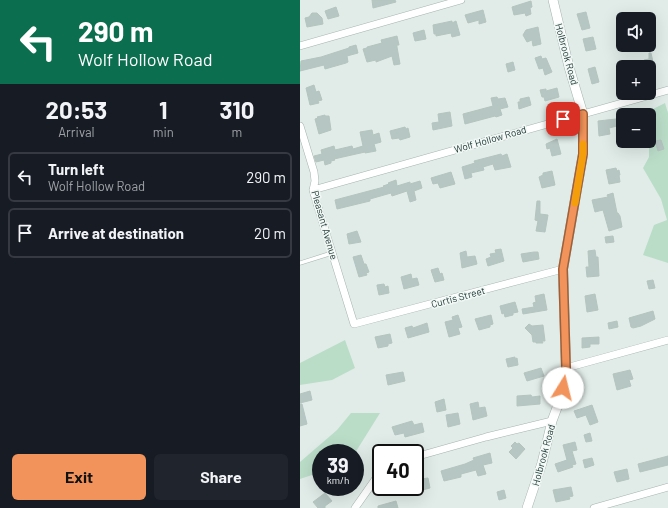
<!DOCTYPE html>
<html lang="en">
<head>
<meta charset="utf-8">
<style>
  body { margin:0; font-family:Barlow,sans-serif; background:#20242c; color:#f1f3f6; height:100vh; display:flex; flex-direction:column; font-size:15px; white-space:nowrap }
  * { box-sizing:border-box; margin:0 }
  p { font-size:13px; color:#9ea1a6 }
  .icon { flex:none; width:22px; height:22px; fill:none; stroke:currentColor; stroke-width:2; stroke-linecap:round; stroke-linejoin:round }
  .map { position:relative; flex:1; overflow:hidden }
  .side { display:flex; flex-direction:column; background:#171b24; width:300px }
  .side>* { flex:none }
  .guide { background:#0b6e4f; color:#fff; overflow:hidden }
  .fabs { position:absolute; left:316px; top:12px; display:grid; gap:8px }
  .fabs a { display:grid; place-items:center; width:40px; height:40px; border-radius:6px; background:#171b24; box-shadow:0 4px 16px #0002; font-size:20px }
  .speed { position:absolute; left:12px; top:444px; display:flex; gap:8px; font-size:20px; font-weight:700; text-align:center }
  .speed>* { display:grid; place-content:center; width:52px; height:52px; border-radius:50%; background:#171b24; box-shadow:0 4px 16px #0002; line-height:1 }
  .speed small { font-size:10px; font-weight:400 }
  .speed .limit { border:2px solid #111; border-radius:6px; background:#fff; color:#111 }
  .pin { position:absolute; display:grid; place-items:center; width:34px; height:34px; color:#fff; margin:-17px; border-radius:8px; box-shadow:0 2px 6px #0006 }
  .me { position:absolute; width:44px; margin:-22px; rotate:9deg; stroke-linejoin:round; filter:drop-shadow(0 0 3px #0008) }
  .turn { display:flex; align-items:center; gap:14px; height:84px; padding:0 12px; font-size:18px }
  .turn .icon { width:52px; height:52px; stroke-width:2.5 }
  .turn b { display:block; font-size:28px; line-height:34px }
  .eta { display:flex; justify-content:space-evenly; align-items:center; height:68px; text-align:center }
  .eta b { font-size:24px; font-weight:700; line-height:28px }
  .primary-button { display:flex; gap:8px; margin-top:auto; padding:8px 12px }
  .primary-button a { flex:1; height:46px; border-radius:6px; background:#f1935a; color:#111; font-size:16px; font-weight:700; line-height:46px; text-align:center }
  .primary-button a+a { background:#20242c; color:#f1f3f6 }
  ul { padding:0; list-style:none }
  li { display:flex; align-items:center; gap:12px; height:50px; margin:0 8px 6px; padding:0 4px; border:2px solid #363941; border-radius:6px }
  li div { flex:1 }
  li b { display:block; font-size:15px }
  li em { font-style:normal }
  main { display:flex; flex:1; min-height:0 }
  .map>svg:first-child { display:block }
</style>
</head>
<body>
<main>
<section class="side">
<div class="guide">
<div class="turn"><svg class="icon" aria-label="left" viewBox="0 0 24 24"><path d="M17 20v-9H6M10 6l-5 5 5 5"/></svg><div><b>290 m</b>Wolf Hollow Road</div></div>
</div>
<div class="eta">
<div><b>20:53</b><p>Arrival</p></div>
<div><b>1</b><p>min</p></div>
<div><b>310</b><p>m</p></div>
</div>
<ul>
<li><svg class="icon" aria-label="left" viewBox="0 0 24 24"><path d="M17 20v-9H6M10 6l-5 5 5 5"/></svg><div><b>Turn left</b><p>Wolf Hollow Road</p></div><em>290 m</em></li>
<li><svg class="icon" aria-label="arrive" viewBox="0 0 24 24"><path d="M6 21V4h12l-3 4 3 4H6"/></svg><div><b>Arrive at destination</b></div><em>20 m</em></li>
</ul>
<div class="primary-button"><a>Exit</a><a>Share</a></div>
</section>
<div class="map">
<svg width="368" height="508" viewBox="0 0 368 508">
  <rect width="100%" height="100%" fill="#e1ece8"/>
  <path fill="#baddc8" d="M365,103L368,113V263L343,255L354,225L367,220L361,199L343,168L349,157V111Z
    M45,340L55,368L32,380L0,385V363Z
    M51,413H80L55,453H21V472L0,479V462L37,430Z"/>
  <path fill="#b6c6c2" stroke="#b4c5c0" d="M72,0H95L96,2L73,8Z
    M231,1L232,7L230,8L231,14L226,16L225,13L214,15L212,7Z
    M36,7L39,16L28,19L25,11Z
    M183,10L186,22L179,24V20L168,23L165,15Z
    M286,12L290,28L282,30L277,14Z
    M12,13H17L22,18L23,24L7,27L5,18L9,17Z
    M152,21V23L156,21L160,35L152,37L151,33L136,36V34H134L133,25Z
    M238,27L241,44L233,46L232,40L227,42L223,35L226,30Z
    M124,30L126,39L115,41L113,33Z
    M97,36L99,45H97V47L100,64L94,65L92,56L76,62V60L67,62L63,49L67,48V47L82,43L81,40Z
    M293,37L296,49L286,51L283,39Z
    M56,45L58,53L47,56L48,62L46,63L25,69L24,65L0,71L1,61L21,57L49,48V47Z
    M349,53H351L355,71L349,73V67H346L344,60L349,59Z
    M241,56L242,59L246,58L252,72L245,75L243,68L239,69L235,58Z
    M213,62L215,70L208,72L206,64Z
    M295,67L299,82L292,84L288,69Z
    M14,85L16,92L19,91L22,100L18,101L19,103L10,105L6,88Z
    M257,88L259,97L245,101L244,97H242L240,90L246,89V91Z
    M197,97L198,99L205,98L208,107L200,109L202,115L196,117L195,116L165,124L163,114L193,106L191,98Z
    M229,97L231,105L219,109L218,102H220V99Z
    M150,112L152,126L133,130L132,123L139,122L138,114Z
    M25,115V116H29L31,130L19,134L15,119L18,118L17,117Z
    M316,119L317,126L309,128L310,134L299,136L298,121Z
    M105,127L106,129L108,128L110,137L100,140L99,138L92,139L90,131Z
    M72,130L73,135L79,133L81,142L74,144L76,151L65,153V152L34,159L35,160L31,161V163L25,165L24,160L16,162L14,156L22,154L21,150L34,146L35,150L52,146L53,149L63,146L60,132Z
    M257,139L261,154L252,156L250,148L247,149L246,144Z
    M361,140L364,149L358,151L355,141Z
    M201,154L202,156L207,154L211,167L195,170L193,164L183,167L184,170L171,173L172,177L165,179L162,167L175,163L174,161Z
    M316,168L317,171L319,170L320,175H319L320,182L309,184L306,170Z
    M252,171L255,185L242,188L239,177L243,175V173Z
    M151,172L155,184L140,188L138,183L133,184L131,178Z
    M96,180L97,186L110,182V184L120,181L122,188L114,191L116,200L110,202L107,191L92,196L91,193L70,199V201L37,209L35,200L84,187L83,186L89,184L88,183Z
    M313,193L317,213H318L320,216L322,227L309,231L303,210L295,212L292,200L308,197L307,195Z
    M237,201H240V214L248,215L245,232L236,231L238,221L235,220Z
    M57,231L61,242L49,244L47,234Z
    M313,236L314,242L306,243L305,237Z
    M201,249L204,261L188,266L186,259L191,257L190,254L196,253L195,250Z
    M295,250L296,257H298L299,276L287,277L286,267H289L288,251Z
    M166,251L167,257L175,256L177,264L162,268L160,253Z
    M234,252H238L239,259L223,262L221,254Z
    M61,255L64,264H66L69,272L66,273L67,275L59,277L53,257Z
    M138,268L140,274L142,273L144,280L135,282L131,270Z
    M111,274L112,279L117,278L119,285L104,289L101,277Z
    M353,280L355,288L349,289L347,281Z
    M84,284L85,287L88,286L89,293L79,295L77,286V285Z
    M244,294L247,310L223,314L222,309L234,307L233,303L236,302L235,296Z
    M295,294L298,310L287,312L285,296Z
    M215,302L218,312L213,313V315L205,317L204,313L202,314L200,306Z
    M353,311L355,319L341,326L333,328L331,327L329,318Z
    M158,315L162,327L158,328L160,334L149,337L145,322L153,320L152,317Z
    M191,315L193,324L190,325V327L179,330L175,319Z
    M317,321L318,327L309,329L308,323Z
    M127,323L129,332L108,338L105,328L112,326L113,328Z
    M229,324L232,326L243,325L245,341H242L243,343H236V342H233L232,335L225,328Z
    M90,334L92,343L88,344V346L78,348L75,337Z
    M299,337V344H290V347L282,348V338Z
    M215,357V359L217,358L218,365L208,367L206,359Z
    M241,368L244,376L227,381L224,373Z
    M330,370L333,379L329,380L331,386L317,390L313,374Z
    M103,372L105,381L88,385L86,375Z
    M10,391L12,400L0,403V394Z
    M231,395L232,397L240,396V404L217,406V396Z
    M144,399L146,410L137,412L135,402Z
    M178,402L179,408L185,407L187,416L173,420L170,404Z
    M0,404H2L7,424L0,426Z
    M292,405L298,422L290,425L286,415L277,418L274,411Z
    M158,413L160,424L148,427L146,415Z
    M112,421L114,425L122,423L124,432L105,437L104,433L95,435L92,427Z
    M290,433L292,441L286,442L284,435Z
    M215,442L217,444L219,443L225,449L216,459L209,452L213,448L211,446Z
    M275,442L277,450L272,451L276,464L272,465L273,467L258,472L255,464L267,460L263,445Z
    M190,453L192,463L183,465L186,474L178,476L176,470L161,474V477L144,481L141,471L165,464L174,460L173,458Z
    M368,456V465L340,472L338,464Z
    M292,458L294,465L285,468L283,460Z
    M327,469L329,479L317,482L314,472Z
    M128,478L130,488L115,492V480Z
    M271,487L273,496L269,497L270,499L256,502L253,490Z
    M204,490L206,498L199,500L197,492Z
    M25,493L32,501L25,506V508H18L13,502Z
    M96,501L98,508H78V506Z"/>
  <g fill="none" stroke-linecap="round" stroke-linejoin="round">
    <g stroke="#a4b4b0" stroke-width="4.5">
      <path id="service" d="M0,263L32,253"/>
    </g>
    <g stroke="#a4b4b0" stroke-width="8">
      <path id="minor" d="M0,46L161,0
        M0,126L14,172L15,181L13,190L18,207L54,324L263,269
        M13,190L368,90
        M266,368L368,340
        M115,457L186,437L252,421
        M55,508L81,471
        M294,508L368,487"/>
    </g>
    <g stroke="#a4b4b0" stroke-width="10">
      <path id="tertiary" d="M227,508L242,463L252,421L258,405L263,388L266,368L263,269L283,154V114L269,67L253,0"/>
    </g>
    <use href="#service" stroke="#fff" stroke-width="3.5"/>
    <use href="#minor" stroke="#fff" stroke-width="7"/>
    <use href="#tertiary" stroke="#fff" stroke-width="9"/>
  </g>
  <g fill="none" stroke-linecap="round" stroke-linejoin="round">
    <g stroke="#9d603a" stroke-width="10">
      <path id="route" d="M263,388L266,368L263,269L283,154V114L263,119"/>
    </g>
    <use href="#route" stroke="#f1935a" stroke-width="7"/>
    <path stroke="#f59e0b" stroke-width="7" d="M275,203L283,154V144"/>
  </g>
  <g text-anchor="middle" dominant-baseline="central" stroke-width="3" stroke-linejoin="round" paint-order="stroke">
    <g font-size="10" fill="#223c38" stroke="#f2f8f6">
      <text transform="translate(267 54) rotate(75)">Holbrook Road</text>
      <text transform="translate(190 139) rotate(-16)">Wolf Hollow Road</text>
      <text transform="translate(25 225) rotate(74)">Pleasant Avenue</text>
      <text transform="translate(158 297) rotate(-15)">Curtis Street</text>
      <text transform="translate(243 455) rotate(-75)">Holbrook Road</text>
    </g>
  </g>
</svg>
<div class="fabs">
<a><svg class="icon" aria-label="sound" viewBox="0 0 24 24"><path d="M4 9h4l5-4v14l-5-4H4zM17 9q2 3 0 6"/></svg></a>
<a>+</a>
<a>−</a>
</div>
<div class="speed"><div>39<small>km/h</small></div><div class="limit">40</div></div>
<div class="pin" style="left:263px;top:119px;background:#d93025"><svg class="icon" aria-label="arrive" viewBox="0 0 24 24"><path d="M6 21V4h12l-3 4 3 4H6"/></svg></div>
<svg class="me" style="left:263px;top:388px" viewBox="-20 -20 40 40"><circle r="19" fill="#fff"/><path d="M0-13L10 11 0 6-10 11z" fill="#f1935a"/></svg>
</div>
</main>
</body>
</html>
